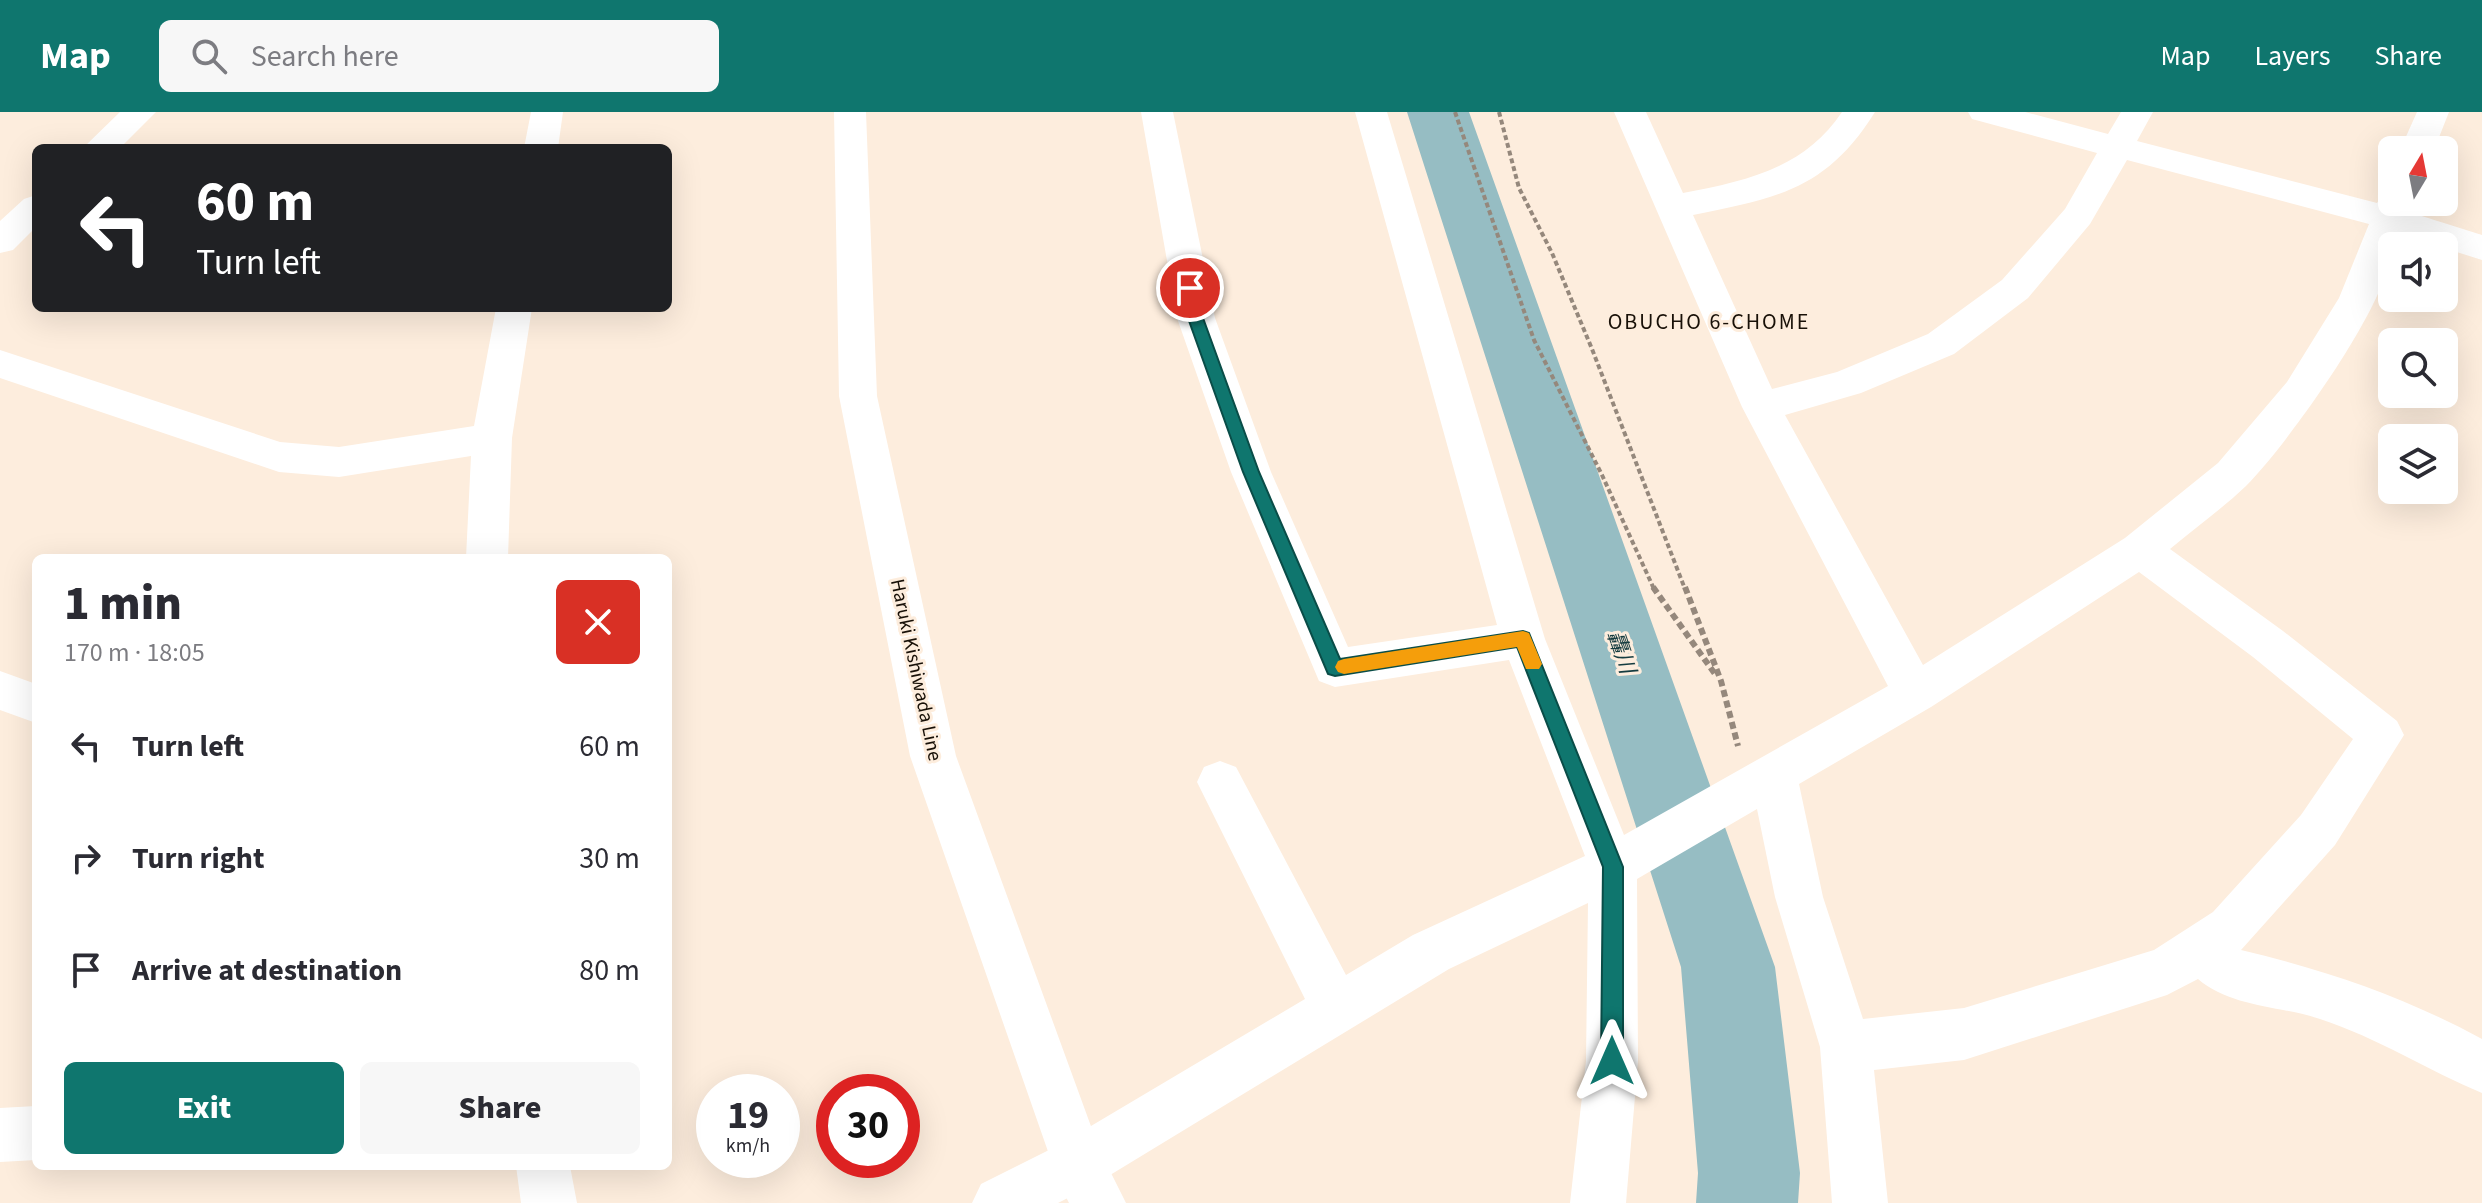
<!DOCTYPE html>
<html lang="en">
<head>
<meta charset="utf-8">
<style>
  body { margin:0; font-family:"Source Sans 3","Noto Sans JP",sans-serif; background:#f7f7f7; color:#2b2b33; height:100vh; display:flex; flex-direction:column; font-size:30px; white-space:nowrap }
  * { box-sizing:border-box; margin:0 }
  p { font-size:26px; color:#7c7c81 }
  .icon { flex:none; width:44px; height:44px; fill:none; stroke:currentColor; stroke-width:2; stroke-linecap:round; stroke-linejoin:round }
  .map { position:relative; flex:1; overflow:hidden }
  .side { position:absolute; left:32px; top:442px; width:640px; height:616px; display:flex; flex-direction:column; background:#fff; border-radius:12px; box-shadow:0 8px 32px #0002 }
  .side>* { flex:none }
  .guide { position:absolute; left:32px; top:32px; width:640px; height:168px; border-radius:12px; box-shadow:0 8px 32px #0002; background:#202124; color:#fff; overflow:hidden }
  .needle { width:52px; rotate:10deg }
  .tools { position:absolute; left:2378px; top:24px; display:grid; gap:16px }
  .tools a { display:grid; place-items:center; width:80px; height:80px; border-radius:12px; background:#fff; box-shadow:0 8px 32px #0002; font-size:40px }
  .speed { position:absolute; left:696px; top:962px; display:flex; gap:16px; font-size:40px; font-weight:700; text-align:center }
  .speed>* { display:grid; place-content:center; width:104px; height:104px; border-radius:50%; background:#fff; box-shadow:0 8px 32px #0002; line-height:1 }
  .speed small { font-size:20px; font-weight:400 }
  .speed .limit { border:12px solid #d22; background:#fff; color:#111 }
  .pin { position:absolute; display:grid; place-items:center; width:68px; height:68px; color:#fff; margin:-34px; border:4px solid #fff; border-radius:50%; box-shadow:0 2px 8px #0007 }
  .me { position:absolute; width:88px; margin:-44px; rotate:0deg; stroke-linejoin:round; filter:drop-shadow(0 0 6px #0008) }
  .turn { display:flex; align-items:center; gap:28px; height:168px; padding:0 32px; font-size:36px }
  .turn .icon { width:104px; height:104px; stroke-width:2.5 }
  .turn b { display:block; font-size:56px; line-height:68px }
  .round { display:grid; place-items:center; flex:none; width:84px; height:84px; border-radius:12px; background:#f7f7f7 }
  .head { display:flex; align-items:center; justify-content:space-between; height:136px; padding:0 32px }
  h1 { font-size:48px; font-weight:800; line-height:60px }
  .primary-button { display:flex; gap:16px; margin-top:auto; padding:16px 32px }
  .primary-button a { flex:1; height:92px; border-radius:12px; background:#0f766e; color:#fff; font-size:32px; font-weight:800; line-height:92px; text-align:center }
  .primary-button a+a { background:#f7f7f7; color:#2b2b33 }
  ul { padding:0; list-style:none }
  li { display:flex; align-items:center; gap:24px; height:112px; padding:0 32px }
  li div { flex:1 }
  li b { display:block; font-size:30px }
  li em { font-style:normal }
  header { display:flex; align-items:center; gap:48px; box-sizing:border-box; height:112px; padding:0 40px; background:#0f766e; color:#fff }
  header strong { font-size:38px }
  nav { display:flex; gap:44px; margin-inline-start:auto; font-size:28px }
  .search { width:560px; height:72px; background:#f7f7f7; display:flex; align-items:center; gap:20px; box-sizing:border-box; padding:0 28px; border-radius:12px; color:#7c7c81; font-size:30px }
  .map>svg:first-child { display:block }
</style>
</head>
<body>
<header>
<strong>Map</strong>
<div class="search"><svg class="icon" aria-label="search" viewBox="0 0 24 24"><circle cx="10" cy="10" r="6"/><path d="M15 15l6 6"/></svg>Search here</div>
<nav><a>Map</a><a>Layers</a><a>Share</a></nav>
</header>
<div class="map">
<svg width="2482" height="1091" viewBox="0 0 2482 1091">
  <rect width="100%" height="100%" fill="#fdeddd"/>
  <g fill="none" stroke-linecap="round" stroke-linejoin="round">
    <path fill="#96bdc3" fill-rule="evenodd" d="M1407,0H1469L1775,855L1800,1061L1798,1091H1696L1698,1061L1681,855Z"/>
    <path stroke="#95887c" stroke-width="4" stroke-dasharray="5 3" stroke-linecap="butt" d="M1455,0L1534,228L1602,363L1654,477
      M1499,0L1519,76L1552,141L1592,237L1685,477"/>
    <path stroke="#95887c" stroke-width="6" stroke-dasharray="7 4" stroke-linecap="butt" d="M1653,475L1715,562
      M1685,475L1721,569L1738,634"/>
    <path fill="#fff" fill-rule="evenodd" d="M120,0H156L120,36H83Z
      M531,0H563L558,36H524Z
      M1141,0H1173L1215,206L1271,360L1348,535L1497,513L1355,0H1387L1545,527L1624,723L1888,574L1742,295L1614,0H1646L1683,81C1746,69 1805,56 1842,0H1875C1827,77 1778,86 1693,103L1772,277L1837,260L1928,222L2002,168L2065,97L2097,41L1972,7L1968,0H2025L2108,22L2121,0H2153L2137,29L2377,91L2383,82L2392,79V90H2412L2409,100L2482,123V148L2400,122L2396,134H2392C2392,188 2286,334 2246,374C2223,396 2195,416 2170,437L2283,519L2397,609L2404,623L2335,733L2241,838C2326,858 2405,885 2482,927V981C2427,958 2378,926 2320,907C2281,894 2230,895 2198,867L2167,883L1964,948L1874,958L1888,1091H1832L1820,935L1775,785L1757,697L1637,767L1638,949L1626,1091H1570L1586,949L1588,791L1449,857L1097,1071L1058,1091H972L981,1072L1059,1033L1305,887L1197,670L1204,655L1220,649L1236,655L1346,863L1413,823L1585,744L1509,548L1335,575L1319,569L1231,360L1177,206ZM2127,48L2369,112L2339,186L2287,270L2218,351L2125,426L1923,553L1785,303L1861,281L1954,242L2028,186L2090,112ZM2139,460L2253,545L2353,627L2301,703L2213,800L2154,838L1964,896L1863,907L1823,785L1799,672L1931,595Z
      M2417,0H2449L2434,38H2400Z
      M36,83V115L13,138L0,141V109L24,87Z
      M496,196H532L512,326L508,446H466L471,344L339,365L279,360L0,266V238L280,330L339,335L474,314Z
      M0,559L36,572V611L0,598Z
      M36,994V1048L0,1050V996Z
      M516,1054H570L577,1091H521Z"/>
    <path fill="#fff" fill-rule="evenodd" d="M834,0H866L877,284L956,644L1100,1039L1126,1091H1069L1059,1071L910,644L839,284Z"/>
  </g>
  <path fill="#0f766e" stroke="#0a4d48" stroke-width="2" d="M1190,170L1198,176L1203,206L1259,360L1340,547L1523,519L1529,521L1623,755V949L1620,956L1612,960L1604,956L1601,949L1603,755L1517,535L1335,564L1328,562L1243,360L1188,206L1182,176Z"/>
  <path fill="#f59e0b" d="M1523,519L1529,521L1542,552L1539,557H1526L1517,535L1344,562L1338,560L1335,555L1338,549L1344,547Z"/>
  <g text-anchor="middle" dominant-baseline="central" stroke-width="6" stroke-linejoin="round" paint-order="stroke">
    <g font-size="20" fill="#181007" stroke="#fdeddd">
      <text transform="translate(916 558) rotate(78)">Haruki Kishiwada Line</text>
    </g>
    <g font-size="22" letter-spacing="2" fill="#181007" stroke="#fdeddd">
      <text x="1709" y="210">OBUCHO 6-CHOME</text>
    </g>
    <g font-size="22" font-style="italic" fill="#153c40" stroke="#fdeddd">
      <text transform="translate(1621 540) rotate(71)">轟川</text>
    </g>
  </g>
</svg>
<div class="tools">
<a><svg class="needle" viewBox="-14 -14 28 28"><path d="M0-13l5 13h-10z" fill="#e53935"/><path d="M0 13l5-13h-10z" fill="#7c7c81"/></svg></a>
<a><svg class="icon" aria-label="sound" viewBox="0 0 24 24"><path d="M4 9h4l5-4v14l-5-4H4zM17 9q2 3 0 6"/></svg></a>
<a><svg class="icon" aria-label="search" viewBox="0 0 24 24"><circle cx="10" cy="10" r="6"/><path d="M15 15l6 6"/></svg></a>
<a><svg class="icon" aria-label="layers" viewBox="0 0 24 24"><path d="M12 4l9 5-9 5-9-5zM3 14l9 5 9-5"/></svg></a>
</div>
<div class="speed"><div>19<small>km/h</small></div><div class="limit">30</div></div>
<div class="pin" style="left:1190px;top:176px;background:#d93025"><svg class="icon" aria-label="arrive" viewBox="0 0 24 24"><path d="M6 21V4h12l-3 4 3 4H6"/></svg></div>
<svg class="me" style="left:1612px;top:949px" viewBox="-20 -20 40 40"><path d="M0-17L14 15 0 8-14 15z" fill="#0f766e" stroke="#fff" stroke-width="4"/></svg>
<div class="guide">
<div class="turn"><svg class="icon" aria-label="left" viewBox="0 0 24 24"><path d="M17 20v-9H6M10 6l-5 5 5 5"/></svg><div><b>60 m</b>Turn left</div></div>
</div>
<section class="side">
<div class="head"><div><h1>1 min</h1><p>170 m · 18:05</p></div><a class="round" style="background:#d93025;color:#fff"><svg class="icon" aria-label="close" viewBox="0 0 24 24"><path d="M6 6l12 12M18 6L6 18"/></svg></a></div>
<ul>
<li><svg class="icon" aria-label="left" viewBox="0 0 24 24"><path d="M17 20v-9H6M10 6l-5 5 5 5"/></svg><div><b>Turn left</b></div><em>60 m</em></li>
<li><svg class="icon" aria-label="right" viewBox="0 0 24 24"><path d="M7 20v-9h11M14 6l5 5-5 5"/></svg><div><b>Turn right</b></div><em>30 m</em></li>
<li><svg class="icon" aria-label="arrive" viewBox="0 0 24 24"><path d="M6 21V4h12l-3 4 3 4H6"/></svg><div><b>Arrive at destination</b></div><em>80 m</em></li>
</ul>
<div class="primary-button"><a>Exit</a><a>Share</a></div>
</section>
</div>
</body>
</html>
